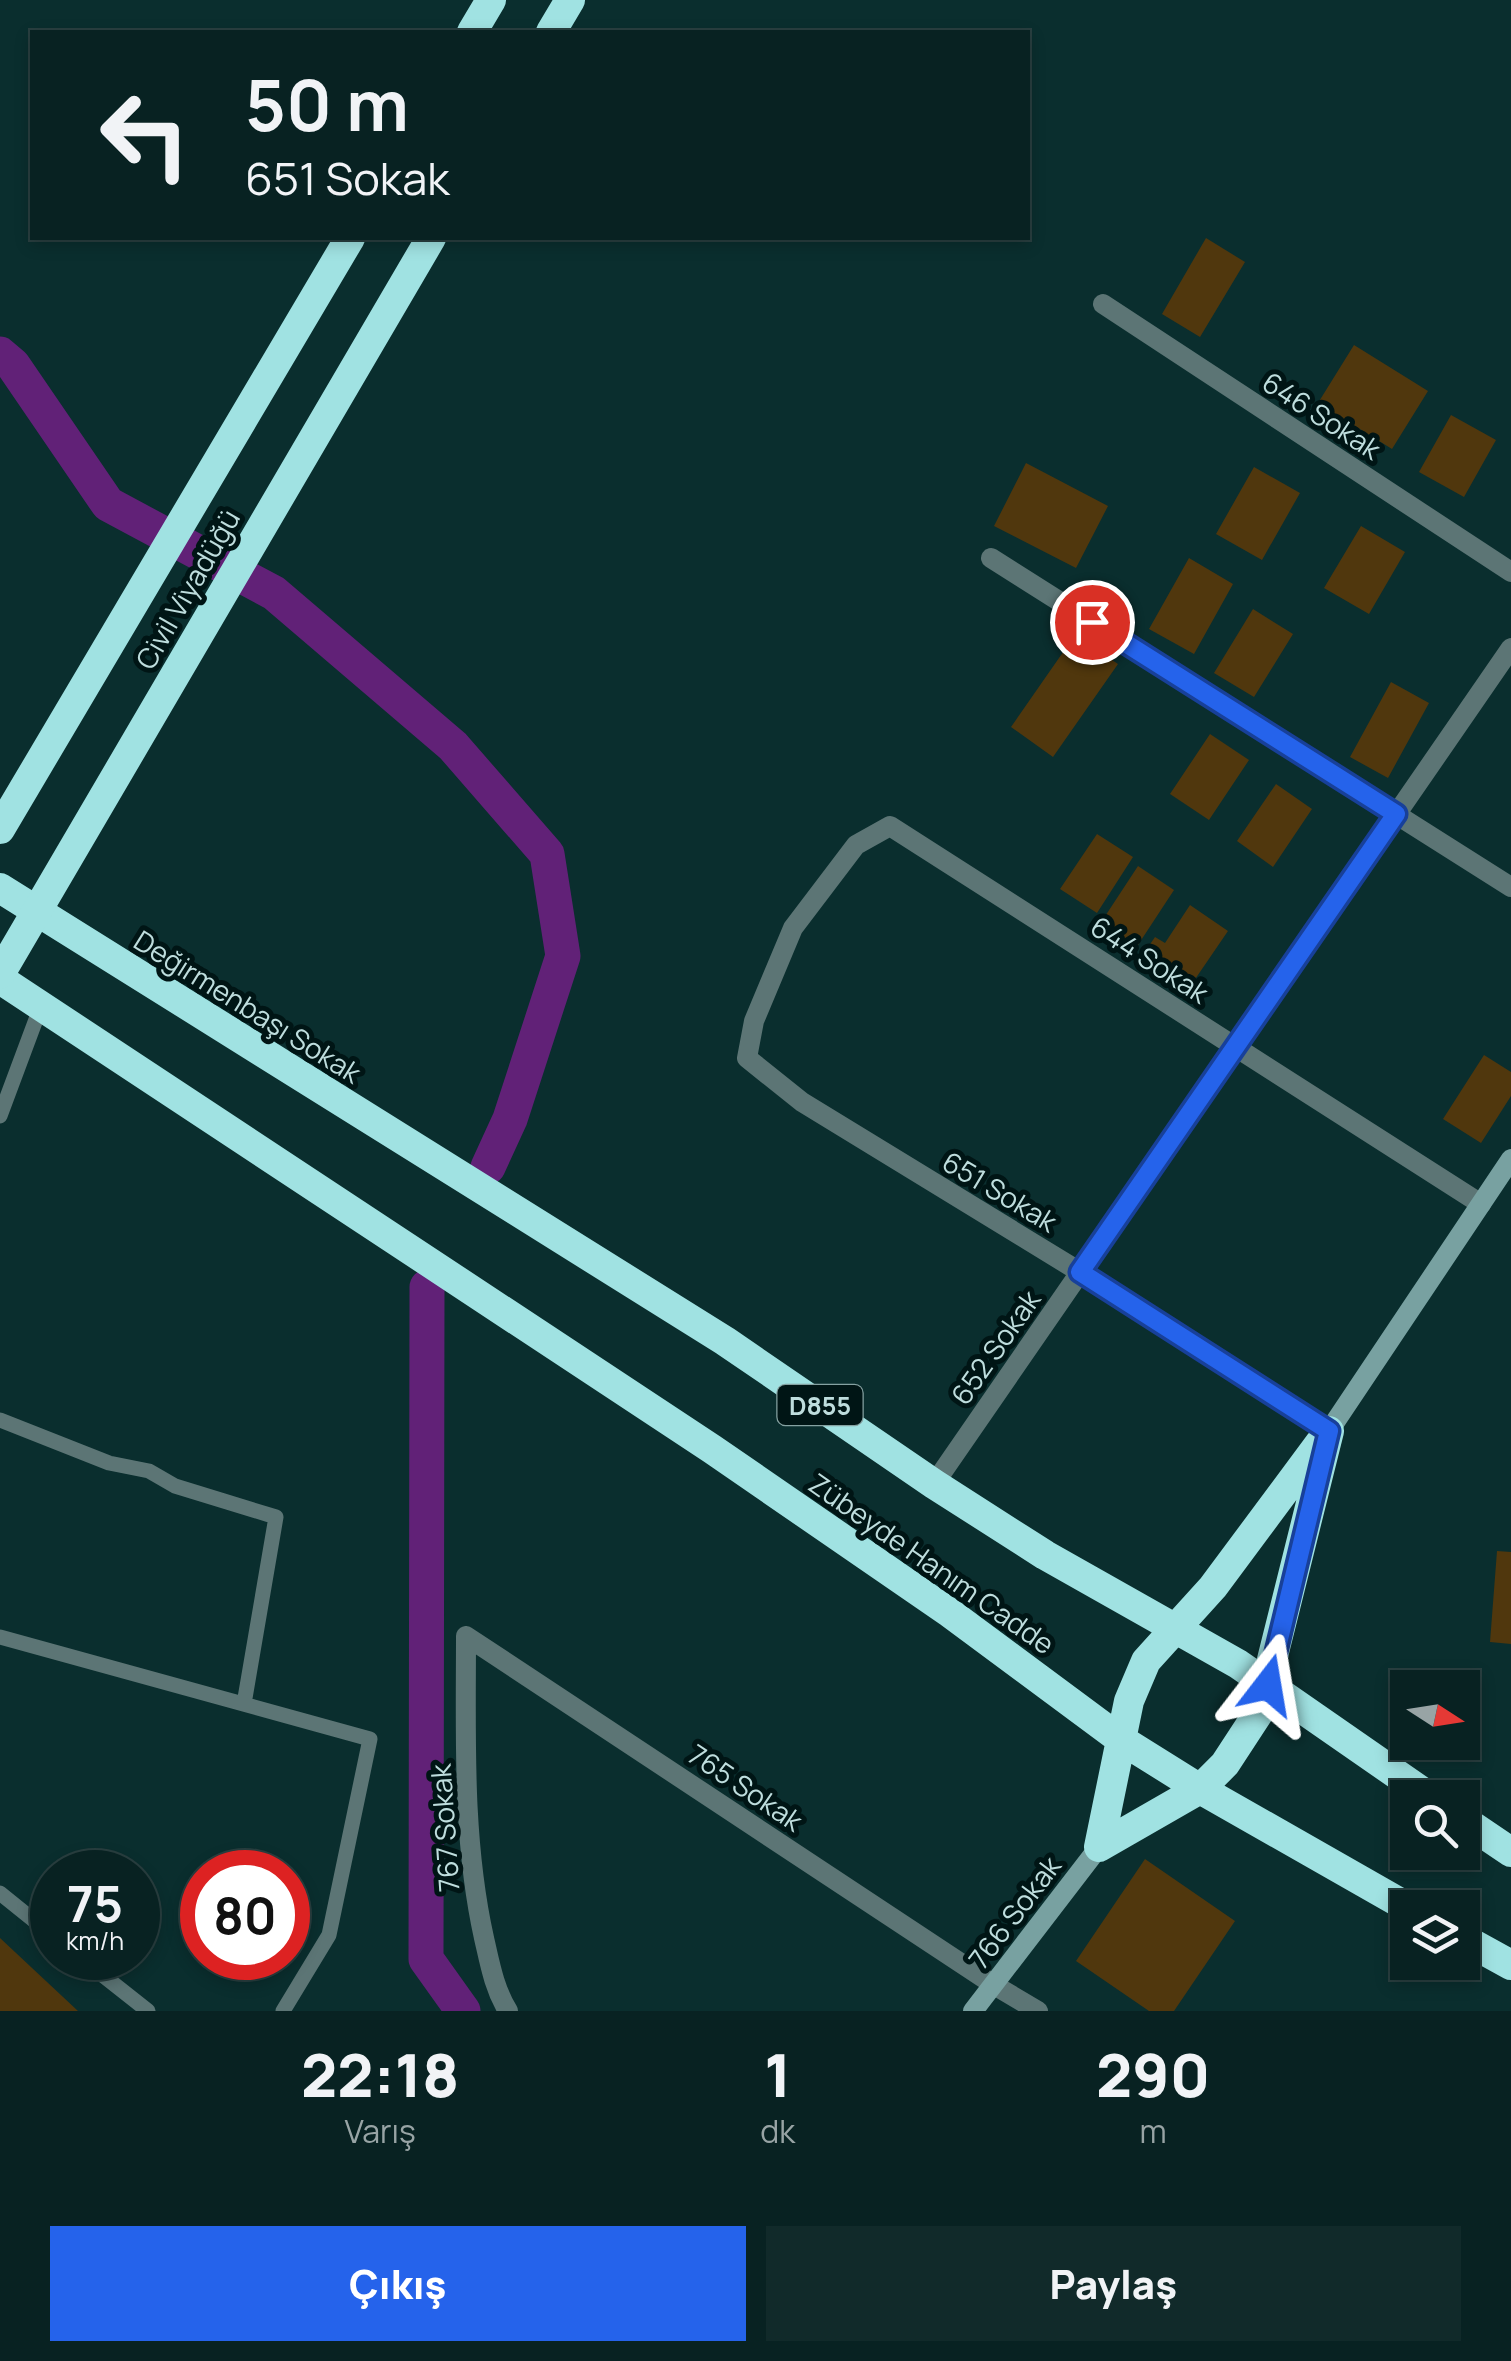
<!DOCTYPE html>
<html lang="tr">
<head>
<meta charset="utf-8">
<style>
  body { margin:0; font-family:Manrope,sans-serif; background:#112a2a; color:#f1f3f6; height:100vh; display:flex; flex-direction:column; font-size:38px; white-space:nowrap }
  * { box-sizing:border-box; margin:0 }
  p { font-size:32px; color:#98a4a5 }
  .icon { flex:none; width:55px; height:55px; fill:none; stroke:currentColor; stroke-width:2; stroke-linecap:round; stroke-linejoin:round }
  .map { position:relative; height:2011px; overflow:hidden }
  .side { display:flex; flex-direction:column; background:#082222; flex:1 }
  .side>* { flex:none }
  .banner { position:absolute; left:30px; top:30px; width:1000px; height:210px; border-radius:0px; box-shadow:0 5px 15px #0003,0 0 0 2px #293f40; background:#082222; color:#f1f3f6; overflow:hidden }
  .needle { width:65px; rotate:102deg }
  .controls { position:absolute; left:1390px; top:1670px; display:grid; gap:20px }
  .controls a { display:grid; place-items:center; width:90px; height:90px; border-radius:0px; background:#082222; box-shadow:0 5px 15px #0003,0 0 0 2px #293f40; font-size:50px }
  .speed { position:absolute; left:30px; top:1850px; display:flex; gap:20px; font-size:50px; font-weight:700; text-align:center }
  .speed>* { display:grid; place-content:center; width:130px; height:130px; border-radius:50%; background:#082222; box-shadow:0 5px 15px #0003,0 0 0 2px #293f40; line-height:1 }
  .speed small { font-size:25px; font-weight:400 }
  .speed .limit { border:15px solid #d22; background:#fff; color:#111 }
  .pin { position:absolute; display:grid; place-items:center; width:85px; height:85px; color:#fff; margin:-42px; border:5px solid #fff; border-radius:50%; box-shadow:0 2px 10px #0007 }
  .me { position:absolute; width:110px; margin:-55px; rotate:14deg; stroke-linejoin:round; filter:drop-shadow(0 0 8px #0008) }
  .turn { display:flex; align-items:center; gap:35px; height:210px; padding:0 50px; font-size:45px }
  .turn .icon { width:130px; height:130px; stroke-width:2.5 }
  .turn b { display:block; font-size:70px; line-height:85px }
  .eta { display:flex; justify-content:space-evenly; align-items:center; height:170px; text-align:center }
  .eta b { font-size:60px; font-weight:800; line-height:70px }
  .action { display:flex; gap:20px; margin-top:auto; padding:20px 50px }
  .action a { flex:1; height:115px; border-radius:0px; background:#2563eb; color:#fff; font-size:40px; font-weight:800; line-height:115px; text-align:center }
  .action a+a { background:#112a2a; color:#f1f3f6 }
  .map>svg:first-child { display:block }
</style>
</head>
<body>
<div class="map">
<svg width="1511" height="2011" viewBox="0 0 1511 2011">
  <rect width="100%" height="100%" fill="#0a2e2e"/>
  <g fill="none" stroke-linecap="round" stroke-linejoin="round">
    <path stroke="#612177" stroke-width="35" d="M0,354L13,365L108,504L274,593L453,746L547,854L563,956L510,1119L488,1167
      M427,1287L426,1959L463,2011"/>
  </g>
  <path fill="#50370d" d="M1206,238L1245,262L1200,337L1162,314Z
    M1354,345L1428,391L1392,449L1318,403Z
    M1451,415L1496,440L1464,497L1419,472Z
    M1026,463L1108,506L1076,568L994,526Z
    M1254,467L1300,493L1262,560L1216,534Z
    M1361,526L1405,552L1369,614L1324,588Z
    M1189,558L1233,584L1194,654L1149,629Z
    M1253,609L1293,634L1254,697L1214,673Z
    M1075,635L1118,664L1053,757L1011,727Z
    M1391,682L1429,703L1388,778L1350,757Z
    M1210,734L1249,760L1209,820L1170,794Z
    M1276,784L1312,809L1273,867L1237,841Z
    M1097,834L1133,857L1097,913L1060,889Z
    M1138,866L1174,890L1134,951L1098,927Z
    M1190,905L1228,931L1187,991L1140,959L1155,937L1165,943Z
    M1484,1055L1511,1072V1096L1481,1143L1443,1119Z
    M1497,1551L1511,1552V1644L1490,1642Z
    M1145,1859L1235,1921L1174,2011H1149L1076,1961Z
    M0,1938L78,2011H0Z"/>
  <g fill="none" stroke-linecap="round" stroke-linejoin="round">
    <path stroke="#5c7575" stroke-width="15" d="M0,1116L41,1006
      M0,1420L109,1463L149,1471L175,1486L276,1517L244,1704
      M0,1637L370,1739L329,1935L283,2011
      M0,1893L52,1935
      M81,1958L148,2011"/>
    <path stroke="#5c7575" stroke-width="20" d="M1103,304L1511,572
      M991,558L1511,887
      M1329,1431L1080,1272L802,1102L747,1058L754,1021L793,928L856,845L890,826L1481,1204
      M934,1484L1511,648
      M466,1636L994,1985L1038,2011
      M466,1636C466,1736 462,1839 484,1938C490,1964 494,1988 508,2011"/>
    <path stroke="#78a1a1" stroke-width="20" d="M1329,1431L1511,1159
      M973,2011L1099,1847"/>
    <path stroke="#a0e2e2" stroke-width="30" d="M472,32L491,0
      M551,32L570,0
      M0,829L350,238
      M0,888L725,1341L934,1484L1045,1555L1238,1664L1431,1798
      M0,979L712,1449L950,1613L1120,1739L1200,1789L1409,1908
      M1462,1819L1511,1852
      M1099,1847L1200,1789L1225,1764L1259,1712L1329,1431
      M1099,1847L1129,1701L1146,1661L1213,1587L1320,1443
      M1462,1938L1511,1965"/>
    <path stroke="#a0e2e2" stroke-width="30" d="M0,974L431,238"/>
  </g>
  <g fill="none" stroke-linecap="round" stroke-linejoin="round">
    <g stroke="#184099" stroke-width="25">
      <path id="route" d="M1092,622L1396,814L1080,1272L1329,1431L1268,1685"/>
    </g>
    <use href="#route" stroke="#2563eb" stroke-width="18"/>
  </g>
  <g text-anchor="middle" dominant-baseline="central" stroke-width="10" stroke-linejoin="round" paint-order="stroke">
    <rect fill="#001515" stroke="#85a1a1" stroke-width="2.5" x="777.5" y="1385" width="85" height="40" rx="8"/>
    <g font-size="25" font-weight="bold" fill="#bedddd">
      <text x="820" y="1405">D855</text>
    </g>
    <g font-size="28" fill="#bedddd" stroke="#001515">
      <text transform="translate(1322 415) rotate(33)">646 Sokak</text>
      <text transform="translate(187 589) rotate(-60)">Civil Viyadüğü</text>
      <text transform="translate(1150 959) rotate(33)">644 Sokak</text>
      <text transform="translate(248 1006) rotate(32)">Değirmenbaşı Sokak</text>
      <text transform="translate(1000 1191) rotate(31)">651 Sokak</text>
      <text transform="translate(995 1347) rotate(-55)">652 Sokak</text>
      <text transform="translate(932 1563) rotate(35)">Zübeyde Hanım Cadde</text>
      <text transform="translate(746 1787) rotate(34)">765 Sokak</text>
      <text transform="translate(444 1828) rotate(-94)">767 Sokak</text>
      <text transform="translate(1014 1912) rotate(-53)">766 Sokak</text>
    </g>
  </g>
</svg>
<div class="controls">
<a><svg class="needle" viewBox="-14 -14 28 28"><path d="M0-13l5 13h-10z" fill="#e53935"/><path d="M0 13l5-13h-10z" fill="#98a4a5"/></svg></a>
<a><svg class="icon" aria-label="search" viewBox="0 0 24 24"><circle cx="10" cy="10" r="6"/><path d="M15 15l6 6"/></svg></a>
<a><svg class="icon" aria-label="layers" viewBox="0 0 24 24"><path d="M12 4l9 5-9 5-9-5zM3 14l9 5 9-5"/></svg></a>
</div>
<div class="speed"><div>75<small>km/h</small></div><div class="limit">80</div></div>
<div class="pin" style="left:1092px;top:622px;background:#d93025"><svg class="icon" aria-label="arrive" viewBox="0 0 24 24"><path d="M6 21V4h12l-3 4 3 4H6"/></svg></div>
<svg class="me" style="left:1268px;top:1685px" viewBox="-20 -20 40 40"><path d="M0-17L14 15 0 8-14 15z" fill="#2563eb" stroke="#fff" stroke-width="4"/></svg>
<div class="banner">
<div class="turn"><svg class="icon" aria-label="left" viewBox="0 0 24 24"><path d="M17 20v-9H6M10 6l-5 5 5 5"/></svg><div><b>50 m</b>651 Sokak</div></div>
</div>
</div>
<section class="side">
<div class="eta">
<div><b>22:18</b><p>Varış</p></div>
<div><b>1</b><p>dk</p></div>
<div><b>290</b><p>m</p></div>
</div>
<div class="action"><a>Çıkış</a><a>Paylaş</a></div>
</section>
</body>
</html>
